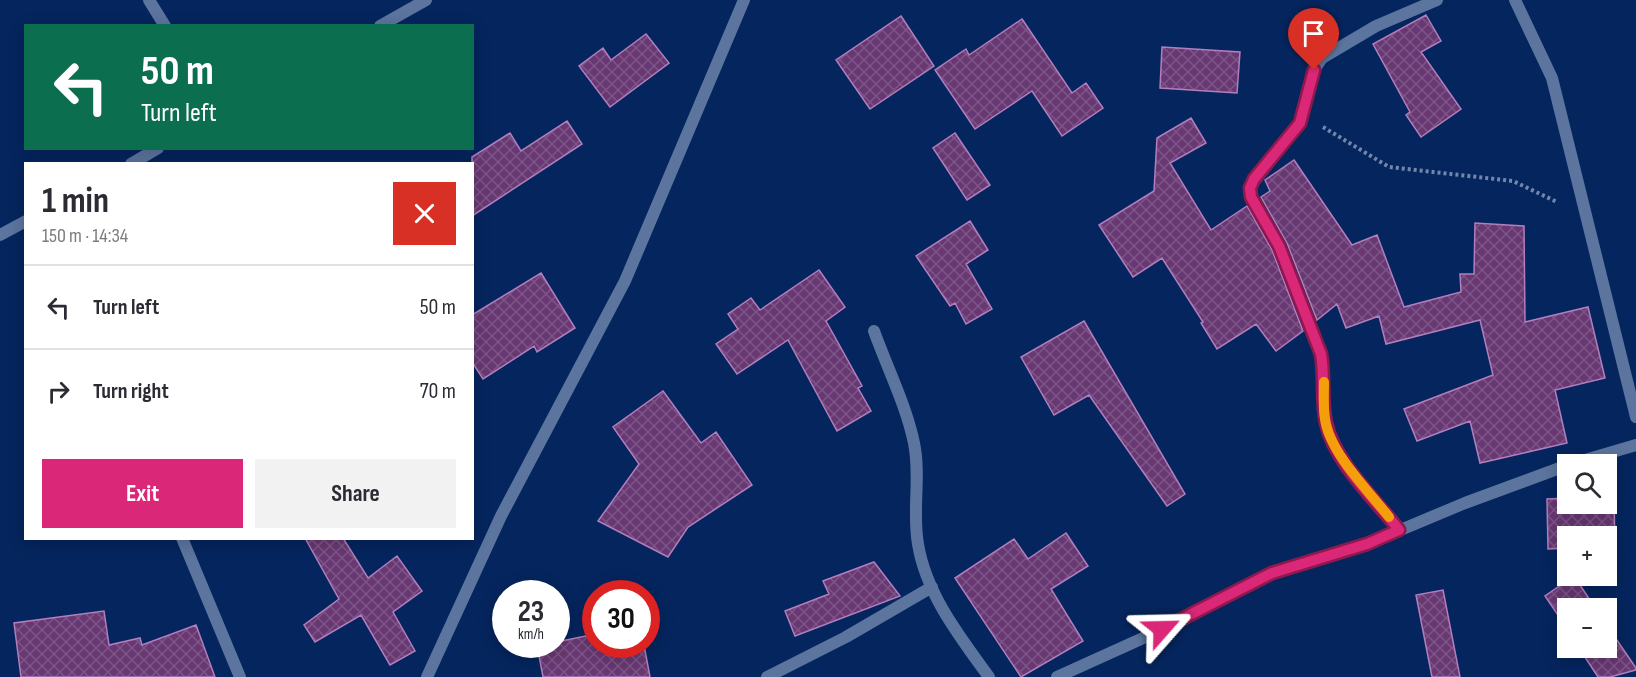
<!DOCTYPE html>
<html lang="en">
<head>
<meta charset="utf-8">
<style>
  body { margin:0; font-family:"Sofia Sans Condensed",sans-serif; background:#f2f2f3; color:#2b2b33; height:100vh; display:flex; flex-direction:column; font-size:22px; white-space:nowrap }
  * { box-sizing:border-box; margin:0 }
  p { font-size:20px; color:#7c7c81 }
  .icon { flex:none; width:33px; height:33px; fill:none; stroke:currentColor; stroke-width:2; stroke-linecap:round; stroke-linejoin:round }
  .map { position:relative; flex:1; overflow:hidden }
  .side { position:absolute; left:24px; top:162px; width:450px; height:378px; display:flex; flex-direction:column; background:#fff; border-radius:0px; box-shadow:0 3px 15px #0003 }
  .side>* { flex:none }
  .top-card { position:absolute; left:24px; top:24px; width:450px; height:126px; border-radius:0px; box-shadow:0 3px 15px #0003; background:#0b6e4f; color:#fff; overflow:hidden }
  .controls { position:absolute; left:1557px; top:454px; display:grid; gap:12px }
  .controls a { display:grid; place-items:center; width:60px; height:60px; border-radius:0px; background:#fff; box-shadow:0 3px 15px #0003; font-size:30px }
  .speed { position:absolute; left:492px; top:580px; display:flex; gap:12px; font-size:30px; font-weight:700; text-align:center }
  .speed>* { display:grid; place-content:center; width:78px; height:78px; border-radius:50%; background:#fff; box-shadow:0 3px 15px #0003; line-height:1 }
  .speed small { font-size:15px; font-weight:400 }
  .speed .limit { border:9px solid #d22; background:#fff; color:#111 }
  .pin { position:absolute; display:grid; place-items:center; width:51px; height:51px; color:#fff; margin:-62px -26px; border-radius:50% 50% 50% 0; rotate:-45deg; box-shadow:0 0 6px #0007 }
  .pin .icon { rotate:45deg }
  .me { position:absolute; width:66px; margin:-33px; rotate:65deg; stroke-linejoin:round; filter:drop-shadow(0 0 4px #0008) }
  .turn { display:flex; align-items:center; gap:21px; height:126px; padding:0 18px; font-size:27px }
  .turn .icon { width:78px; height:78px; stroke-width:2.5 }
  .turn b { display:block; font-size:42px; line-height:51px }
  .round { display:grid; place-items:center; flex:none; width:63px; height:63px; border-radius:0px; background:#f2f2f3 }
  .head { display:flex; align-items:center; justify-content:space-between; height:102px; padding:0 18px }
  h1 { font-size:36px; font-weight:700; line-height:45px }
  .primary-button { display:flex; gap:12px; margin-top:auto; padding:12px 18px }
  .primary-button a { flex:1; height:69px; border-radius:0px; background:#db2777; color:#fff; font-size:24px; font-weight:700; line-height:69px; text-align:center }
  .primary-button a+a { background:#f2f2f3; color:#2b2b33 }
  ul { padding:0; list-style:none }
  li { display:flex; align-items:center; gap:18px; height:84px; padding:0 18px; border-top:2px solid #e1e1e2 }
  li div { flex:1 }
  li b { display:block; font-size:22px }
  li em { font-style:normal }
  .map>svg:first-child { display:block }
</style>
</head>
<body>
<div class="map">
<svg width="1636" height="677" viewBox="0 0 1636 677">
  <defs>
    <pattern id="building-cross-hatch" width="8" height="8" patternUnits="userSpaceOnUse" patternTransform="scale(1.5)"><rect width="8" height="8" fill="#683872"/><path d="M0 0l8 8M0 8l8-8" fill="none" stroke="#7d5587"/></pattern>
  </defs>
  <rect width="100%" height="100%" fill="#05255e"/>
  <path fill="url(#building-cross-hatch)" stroke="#b37ebd" stroke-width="1.5" d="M1426,15L1441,41L1421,52L1461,109L1421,137L1406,115L1410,112L1373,44Z
    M901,16L934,66L870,109L836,60Z
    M1022,19L1072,93L1086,83L1103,108L1062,136L1032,91L975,129L935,70L966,49L969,55Z
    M646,34L669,63L610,107L579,66L603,48L611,60Z
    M1162,47L1240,52L1237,93L1160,88Z
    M1191,118L1206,143L1170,163L1211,230L1247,206L1272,250L1303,331L1276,351L1256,324L1217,349L1201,323L1203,322L1162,258L1133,277L1099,225L1154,191L1157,138Z
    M567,121L582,144L472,216V157L510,133L521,151Z
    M955,133L990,185L967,200L933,148Z
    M1294,160L1352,245L1377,235L1404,307L1461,292L1460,274H1474L1475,223L1524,226L1525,322L1588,307L1605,378L1555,390L1567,443L1480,463L1470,421L1417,441L1404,409L1493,375L1480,320L1386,344L1379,316L1346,328L1337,304L1317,320L1287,243L1261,197L1270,191L1265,180Z
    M970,221L988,250L966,264L992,309L966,324L955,303L950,306L916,256Z
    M819,270L845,307L826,321L862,386L858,388L871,411L837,431L788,340L737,374L716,344L738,329L728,314L751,298L760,310Z
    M541,273L575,328L537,352L534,346L483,379L472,362V315Z
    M1084,321L1185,494L1167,506L1089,395L1054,415L1021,357Z
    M663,391L701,443L716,432L752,485L688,527L668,557L598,521L639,464L613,427Z
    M1568,498V504H1606V498H1614L1615,548H1606V537H1568V548L1548,549L1547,499Z
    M1066,533L1088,566L1051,589L1083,641L1021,677L955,578L1014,539L1028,559Z
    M305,538H343L368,578L397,556L422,591L393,612L415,651L390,665L361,615L315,642L304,625L339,599Z
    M874,562L900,596L795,636L785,611L829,594L823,581Z
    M1574,576L1596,609H1568V630L1545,596Z
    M1443,590L1460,677H1432L1416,595Z
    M104,611L109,645L140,638L142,645L196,625L215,677H21L14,623Z
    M1606,624L1636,668V670L1610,677H1598L1579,648H1606Z
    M596,634V645H644L650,677H543L537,645H556V642Z"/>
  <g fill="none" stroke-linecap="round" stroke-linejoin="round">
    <path stroke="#7287ab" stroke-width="4" stroke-dasharray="3 3" stroke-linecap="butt" d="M1323,127L1389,167L1513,181L1557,202"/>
    <path stroke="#5c759f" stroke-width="12" d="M149,0L165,26
      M1515,0L1552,78L1636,417
      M380,26L426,0
      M131,164L158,148
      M0,235L26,221
      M874,331C887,367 906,405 914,443C921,477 912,511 918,544C926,594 960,637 989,677
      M1568,465L1636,445
      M1399,530C1374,499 1336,463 1326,423C1321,401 1325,377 1321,354L1279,246L1251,197L1249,188L1300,123L1314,70L1322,58L1376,26L1437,0
      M182,538L240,677
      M427,677L501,516L625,281L744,0
      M767,677L846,637L932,587
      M1057,677L1183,620L1272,572L1367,544L1465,503L1568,465"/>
  </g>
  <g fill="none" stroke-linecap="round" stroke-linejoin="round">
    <g stroke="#8e194d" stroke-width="15">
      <path id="route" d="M1162,629L1272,573L1367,544L1399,530C1375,499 1335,463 1326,423C1321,401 1325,377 1321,354L1279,246L1251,197L1250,188L1254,179L1300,123L1314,70"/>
    </g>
    <use href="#route" stroke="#db2777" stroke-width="10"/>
    <path stroke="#f59e0b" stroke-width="10" d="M1324,382C1324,394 1323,407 1325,419C1329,452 1369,491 1389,517"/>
  </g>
</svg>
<div class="controls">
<a><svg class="icon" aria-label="search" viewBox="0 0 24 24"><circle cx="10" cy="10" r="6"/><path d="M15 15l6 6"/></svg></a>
<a>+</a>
<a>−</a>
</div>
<div class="speed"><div>23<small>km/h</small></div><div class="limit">30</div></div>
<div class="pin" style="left:1314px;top:70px;background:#d93025"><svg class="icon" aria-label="arrive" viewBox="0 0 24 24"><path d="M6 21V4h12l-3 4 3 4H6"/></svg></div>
<svg class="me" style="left:1162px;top:629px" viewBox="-20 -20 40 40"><path d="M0-17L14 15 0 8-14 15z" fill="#db2777" stroke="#fff" stroke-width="4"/></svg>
<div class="top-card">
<div class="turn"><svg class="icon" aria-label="left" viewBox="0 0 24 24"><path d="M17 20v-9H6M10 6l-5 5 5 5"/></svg><div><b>50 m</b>Turn left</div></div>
</div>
<section class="side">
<div class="head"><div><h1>1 min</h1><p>150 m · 14:34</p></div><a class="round" style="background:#d93025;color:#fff"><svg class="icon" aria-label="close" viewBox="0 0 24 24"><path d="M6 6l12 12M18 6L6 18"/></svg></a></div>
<ul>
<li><svg class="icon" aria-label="left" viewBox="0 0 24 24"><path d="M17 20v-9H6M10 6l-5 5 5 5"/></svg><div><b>Turn left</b></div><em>50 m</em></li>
<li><svg class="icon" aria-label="right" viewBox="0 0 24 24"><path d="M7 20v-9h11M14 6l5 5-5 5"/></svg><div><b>Turn right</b></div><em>70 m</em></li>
</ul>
<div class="primary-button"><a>Exit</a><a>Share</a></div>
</section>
</div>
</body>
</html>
